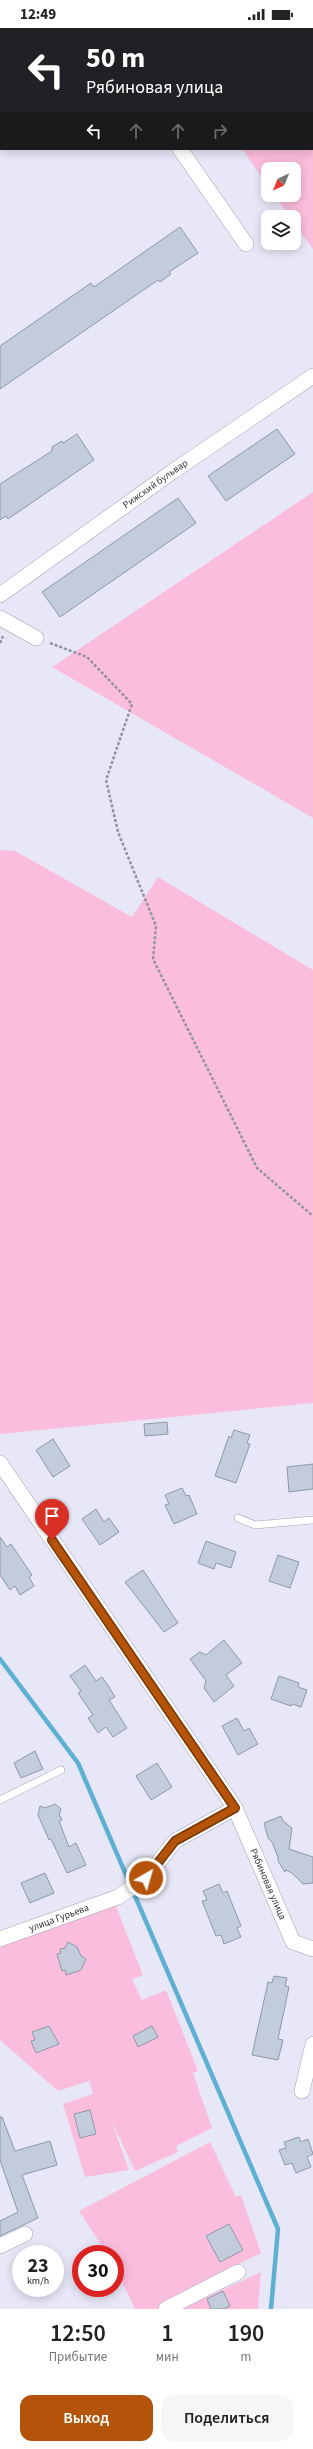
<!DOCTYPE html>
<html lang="ru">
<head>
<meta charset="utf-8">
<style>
  body { margin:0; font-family:"Source Sans 3",sans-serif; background:#f6f6f6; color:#222; height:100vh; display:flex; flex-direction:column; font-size:15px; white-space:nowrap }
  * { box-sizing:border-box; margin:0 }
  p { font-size:13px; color:#767676 }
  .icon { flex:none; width:22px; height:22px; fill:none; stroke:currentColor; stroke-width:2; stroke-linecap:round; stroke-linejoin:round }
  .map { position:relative; height:2281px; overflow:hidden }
  .drawer { display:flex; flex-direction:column; background:#fff; flex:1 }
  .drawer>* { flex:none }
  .banner { position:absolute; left:0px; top:0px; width:313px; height:122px; box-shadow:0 2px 10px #0003; background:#202124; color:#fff; overflow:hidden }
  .needle { width:26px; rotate:223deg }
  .tools { position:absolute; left:261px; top:134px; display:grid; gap:8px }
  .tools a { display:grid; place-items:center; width:40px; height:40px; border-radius:8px; background:#fff; box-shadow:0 2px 10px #0003; font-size:20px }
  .speed { position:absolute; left:12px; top:2217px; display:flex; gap:8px; font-size:20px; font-weight:700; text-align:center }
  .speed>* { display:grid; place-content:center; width:52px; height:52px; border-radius:50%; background:#fff; box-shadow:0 2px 10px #0003; line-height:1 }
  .speed small { font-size:10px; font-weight:400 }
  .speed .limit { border:6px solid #d22; background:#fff; color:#111 }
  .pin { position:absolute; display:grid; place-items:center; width:34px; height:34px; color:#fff; margin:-41px -17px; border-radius:50% 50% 50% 0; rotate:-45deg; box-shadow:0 0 4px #0007 }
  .pin .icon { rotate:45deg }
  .me { position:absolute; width:44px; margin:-22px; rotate:38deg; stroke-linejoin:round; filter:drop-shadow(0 0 3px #0008) }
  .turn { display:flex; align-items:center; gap:14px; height:84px; padding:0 20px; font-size:18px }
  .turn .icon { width:52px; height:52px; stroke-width:2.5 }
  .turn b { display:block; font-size:28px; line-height:34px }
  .lanes { display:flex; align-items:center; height:38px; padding:0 20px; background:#0003; justify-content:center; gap:20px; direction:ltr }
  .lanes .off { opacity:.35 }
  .eta { display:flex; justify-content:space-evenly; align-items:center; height:68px; text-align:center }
  .eta b { font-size:24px; font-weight:600; line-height:28px }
  .action { display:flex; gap:8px; margin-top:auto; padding:8px 20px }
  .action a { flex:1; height:46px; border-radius:12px; background:#b45309; color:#fff; font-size:16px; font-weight:600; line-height:46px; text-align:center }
  .action a+a { background:#f6f6f6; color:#222 }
  .status { display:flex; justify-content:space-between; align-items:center; height:28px; padding:0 20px; background:#fff; direction:ltr }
  .status svg { height:11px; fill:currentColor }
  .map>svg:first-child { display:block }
</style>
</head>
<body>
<div class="status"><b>12:49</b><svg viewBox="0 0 49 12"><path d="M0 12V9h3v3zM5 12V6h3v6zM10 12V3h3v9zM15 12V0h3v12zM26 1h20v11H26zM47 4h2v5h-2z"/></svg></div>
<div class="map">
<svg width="313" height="2281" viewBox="0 0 313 2281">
  <rect width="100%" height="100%" fill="#e7e7f8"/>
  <path fill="#fbbddd" d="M156,0H313V221L294,195V189H290L274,167H294V141H268V158L242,121H312V1Z
    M313,464V790L52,639Z
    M0,822L15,823L132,889L158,849L313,942V1375L0,1406Z
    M115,1876L143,1947L132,1951L142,1972L166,1962L198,2043L193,2045L212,2100L176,2118L178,2124L135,2143L111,2092L129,2142L85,2149L63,2076L93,2066L89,2053L58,2063L0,2012V1919Z
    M210,2114L236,2169L241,2167L261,2225L216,2247L160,2281H135L115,2239V2226H107L79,2183Z
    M261,2244L258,2281H181Z"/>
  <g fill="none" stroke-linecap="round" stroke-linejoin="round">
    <path stroke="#5db0d2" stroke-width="4.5" d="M0,1631L78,1735L278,2201L271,2281"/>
  </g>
  <path fill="#c2ccdb" stroke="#8e98a6" d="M180,199L198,225L169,244L171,246L160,254L158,252L0,361V318L91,255L94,259Z
    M277,401L295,426L226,473L208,448Z
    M77,406L94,432L8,491L6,488L0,492V456L52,423V419L62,413L63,415Z
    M178,470L196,495L60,589L42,564Z
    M167,1394L168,1406L145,1408L144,1396Z
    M234,1402L250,1407L247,1415L250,1416L236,1455L215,1448L229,1408L231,1410Z
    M53,1411L70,1438L53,1449L36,1422Z
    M313,1436V1461L289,1464L287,1439Z
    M182,1460L186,1468L189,1467L197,1486L174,1496L165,1477L169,1476L165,1467Z
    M96,1481L104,1494L109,1490L119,1504L100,1517L82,1491Z
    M0,1509L7,1519L11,1516L32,1547L29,1549L34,1558L20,1567L15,1558L10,1562L0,1547Z
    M206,1513L236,1524L231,1540L216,1535L214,1541L198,1535Z
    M278,1527L299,1534L290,1560L269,1553Z
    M143,1542L178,1595L164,1604L125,1554Z
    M224,1612L242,1635L226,1647L234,1658L214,1674L204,1660L206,1653L190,1631L200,1624L206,1627Z
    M85,1637L96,1653L102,1649L109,1659L115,1669L109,1672L127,1700L113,1709L106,1699L98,1705L88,1690L93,1687L78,1665L81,1663L70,1648Z
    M279,1648L299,1655L298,1659L307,1662L301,1679L292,1676L291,1678L271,1671Z
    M237,1690L244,1703L249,1700L258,1716L238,1727L222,1698Z
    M35,1723L43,1741L21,1750L14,1735Z
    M157,1735L172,1759L151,1772L136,1748Z
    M55,1776L61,1781L59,1786L62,1792L59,1793L69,1819L76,1815L86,1837L67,1845L51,1811L49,1812L38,1787L40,1778L45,1780Z
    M281,1788L283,1793L292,1800L289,1821L313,1829V1855L303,1856L292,1845L286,1842L285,1844L278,1833V1829L272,1814L268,1810L264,1795Z
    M45,1845L54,1865L30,1875L21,1855Z
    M219,1856L223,1865L227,1863L241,1898L237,1900L241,1909L224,1916L221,1907L216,1908L202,1873L207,1872L203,1863Z
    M68,1914L77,1919L81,1928L86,1931L81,1942L66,1947L65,1942L62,1943L57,1926L61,1925L60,1921L65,1920Z
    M274,1948L287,1950L285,1958L289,1959L278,2011L283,2012L278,2032L252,2027L268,1954L272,1955Z
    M49,1998L59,2016L36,2025L31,2013L35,2012L32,2004Z
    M152,1998L158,2009L138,2019L133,2008Z
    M90,2082L96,2106L80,2110L74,2086Z
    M0,2089H2L15,2123L50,2113L57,2137L22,2147L38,2190L0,2208V2193L18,2184L0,2132Z
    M299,2109L301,2114L308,2111L313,2126L307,2129L311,2139L296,2145L292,2135L285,2137L279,2122L286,2120L284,2114Z
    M229,2196L243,2222L220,2234L206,2208Z
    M223,2263L230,2278L223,2281H211L207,2271Z"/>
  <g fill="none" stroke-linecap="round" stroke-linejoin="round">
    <g stroke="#a2a1b2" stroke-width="8">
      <path id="service" d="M238,1490L255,1497L313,1492
        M0,1772L61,1742"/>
    </g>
    <g stroke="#a2a1b2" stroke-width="16">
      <g id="minor">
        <path d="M96,0V1"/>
        <path d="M180,121L246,216"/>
        <path id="s1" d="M0,567L172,444L313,348"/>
        <path d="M0,590L36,610"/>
        <path d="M0,1435L235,1780L175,1813L146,1850L118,1869L0,1911"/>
        <path id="s2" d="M235,1780L293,1914L313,1921"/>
        <path d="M302,2063L313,2016"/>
        <path d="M0,2218L25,2206"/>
        <path d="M166,2281L238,2244"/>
      </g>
    </g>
    <path stroke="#92929e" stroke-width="2.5" stroke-dasharray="3 2" stroke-linecap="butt" d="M0,615L3,608
      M50,615L87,629L132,676L106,752L118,804L156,898L153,931L257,1140L313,1188"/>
    <use href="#service" stroke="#fff" stroke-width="7"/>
    <use href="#minor" stroke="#fff" stroke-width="15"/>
  </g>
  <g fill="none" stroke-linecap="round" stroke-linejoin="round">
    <g stroke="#753606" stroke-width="10">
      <path id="route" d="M52,1512L235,1780L175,1813L146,1850"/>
    </g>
    <use href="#route" stroke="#b45309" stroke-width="7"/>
  </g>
  <g text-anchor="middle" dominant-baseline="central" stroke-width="4" stroke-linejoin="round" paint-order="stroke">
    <g font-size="10" fill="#34333a" stroke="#fff">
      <text stroke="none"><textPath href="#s1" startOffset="191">Рижский бульвар</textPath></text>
      <text stroke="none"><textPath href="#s2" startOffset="83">Рябиновая улица</textPath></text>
      <text transform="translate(59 1890) rotate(-20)">улица Гурьева</text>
    </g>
  </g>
</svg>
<div class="tools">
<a><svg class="needle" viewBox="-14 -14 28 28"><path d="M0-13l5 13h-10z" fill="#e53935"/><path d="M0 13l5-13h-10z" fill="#767676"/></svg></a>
<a><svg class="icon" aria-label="layers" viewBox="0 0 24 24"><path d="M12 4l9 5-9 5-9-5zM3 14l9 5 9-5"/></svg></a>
</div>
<div class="speed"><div>23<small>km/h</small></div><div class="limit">30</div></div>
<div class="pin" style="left:52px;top:1512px;background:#d93025"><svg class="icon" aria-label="arrive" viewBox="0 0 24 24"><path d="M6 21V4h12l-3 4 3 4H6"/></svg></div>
<svg class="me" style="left:146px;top:1850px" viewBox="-20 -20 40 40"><circle r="17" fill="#b45309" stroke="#fff" stroke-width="3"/><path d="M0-11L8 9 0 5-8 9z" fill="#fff"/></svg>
<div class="banner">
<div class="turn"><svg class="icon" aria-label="left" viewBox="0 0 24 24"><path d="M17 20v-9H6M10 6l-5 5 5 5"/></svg><div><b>50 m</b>Рябиновая улица</div></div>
<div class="lanes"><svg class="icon" aria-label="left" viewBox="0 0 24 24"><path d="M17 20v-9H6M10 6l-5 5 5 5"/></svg><svg class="icon off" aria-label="ahead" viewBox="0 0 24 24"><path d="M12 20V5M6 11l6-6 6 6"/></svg><svg class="icon off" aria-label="ahead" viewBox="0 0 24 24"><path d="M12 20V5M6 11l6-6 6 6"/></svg><svg class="icon off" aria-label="right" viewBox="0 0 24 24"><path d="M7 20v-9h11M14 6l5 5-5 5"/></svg></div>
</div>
</div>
<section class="drawer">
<div class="eta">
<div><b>12:50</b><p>Прибытие</p></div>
<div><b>1</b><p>мин</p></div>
<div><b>190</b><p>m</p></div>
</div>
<div class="action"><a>Выход</a><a>Поделиться</a></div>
</section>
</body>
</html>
